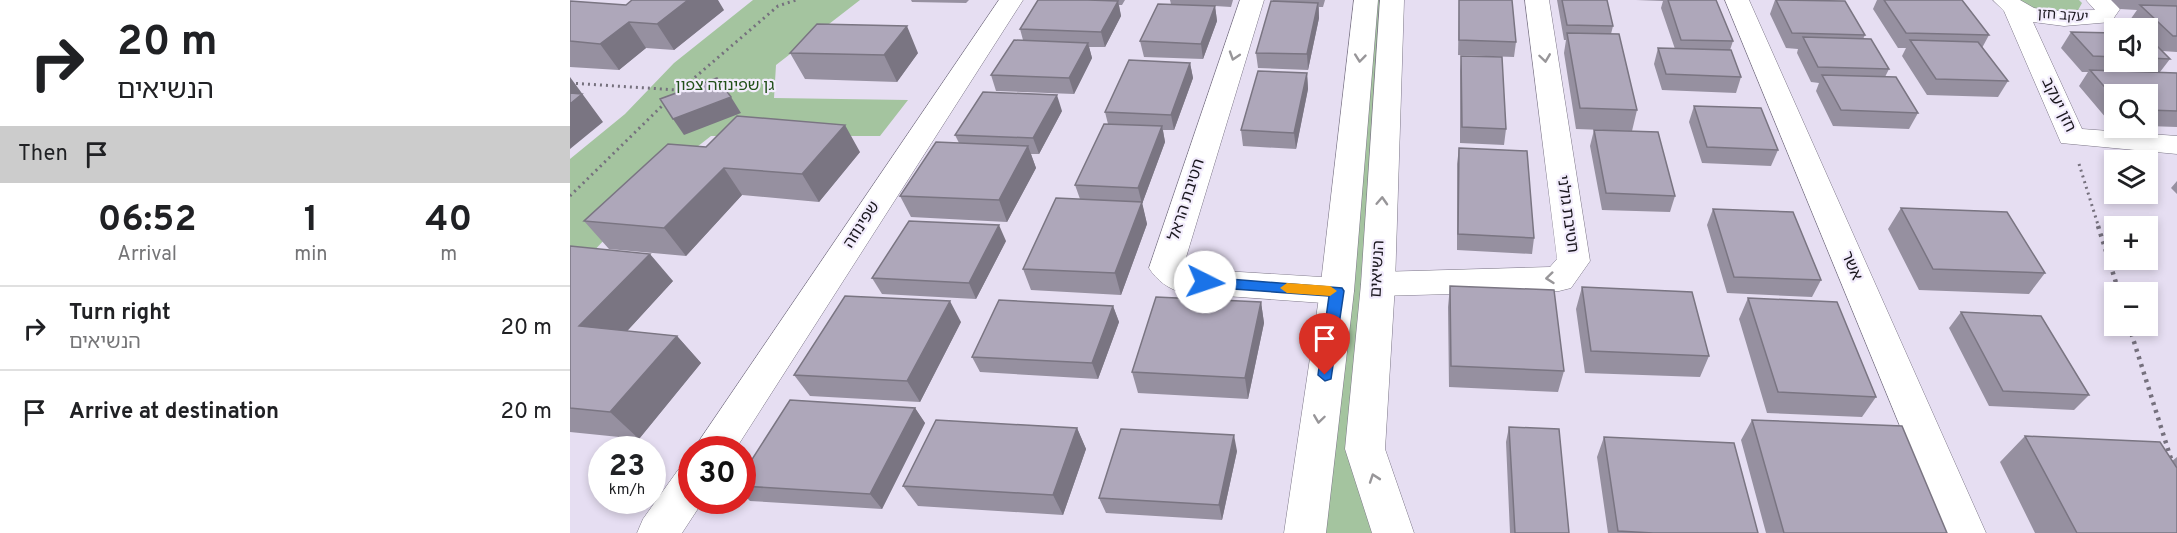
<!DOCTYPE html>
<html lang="en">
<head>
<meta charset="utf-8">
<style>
  body { margin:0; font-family:Overpass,"Noto Sans Hebrew",sans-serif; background:#f6f6f6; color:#202124; height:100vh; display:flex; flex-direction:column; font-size:22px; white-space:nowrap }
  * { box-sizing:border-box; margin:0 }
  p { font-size:20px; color:#757577 }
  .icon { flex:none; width:33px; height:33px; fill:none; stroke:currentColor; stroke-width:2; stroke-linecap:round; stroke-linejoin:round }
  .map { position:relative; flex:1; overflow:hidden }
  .side { display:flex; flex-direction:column; background:#fff; width:570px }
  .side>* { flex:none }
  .top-card { background:#fff; color:#202124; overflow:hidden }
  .fabs { position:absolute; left:1534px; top:18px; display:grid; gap:12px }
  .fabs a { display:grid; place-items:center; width:54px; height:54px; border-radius:0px; background:#fff; box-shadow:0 3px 9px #0003; font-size:30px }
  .speed { position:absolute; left:18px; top:436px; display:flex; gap:12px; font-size:30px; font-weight:700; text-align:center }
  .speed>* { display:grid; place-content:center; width:78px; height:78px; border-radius:50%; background:#fff; box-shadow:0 3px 9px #0003; line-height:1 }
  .speed small { font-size:15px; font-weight:400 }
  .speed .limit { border:9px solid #d22; background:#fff; color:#111 }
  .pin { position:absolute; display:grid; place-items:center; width:51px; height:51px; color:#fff; margin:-62px -26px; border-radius:50% 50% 50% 0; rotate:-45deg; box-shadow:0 0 6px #0007 }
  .pin .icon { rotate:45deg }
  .me { position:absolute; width:66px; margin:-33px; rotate:94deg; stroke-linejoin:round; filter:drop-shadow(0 0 4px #0008) }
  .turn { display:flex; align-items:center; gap:21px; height:126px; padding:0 18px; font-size:27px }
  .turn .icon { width:78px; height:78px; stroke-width:2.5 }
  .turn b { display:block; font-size:42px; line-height:51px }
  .then { display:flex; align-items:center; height:57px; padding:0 18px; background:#0003; gap:12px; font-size:22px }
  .eta { display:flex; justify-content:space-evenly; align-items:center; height:102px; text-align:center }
  .eta b { font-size:36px; font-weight:700; line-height:42px }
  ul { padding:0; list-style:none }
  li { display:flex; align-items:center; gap:18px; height:84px; padding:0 18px; border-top:2px solid #e0e0e0 }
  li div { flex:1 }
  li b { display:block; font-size:22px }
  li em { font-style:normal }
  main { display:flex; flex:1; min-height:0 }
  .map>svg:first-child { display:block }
</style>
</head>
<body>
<main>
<section class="side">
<div class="top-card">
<div class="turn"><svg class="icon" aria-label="right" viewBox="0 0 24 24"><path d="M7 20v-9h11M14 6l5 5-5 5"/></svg><div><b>20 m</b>הנשיאים</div></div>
<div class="then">Then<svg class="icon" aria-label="arrive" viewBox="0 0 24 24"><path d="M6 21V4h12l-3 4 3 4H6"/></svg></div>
</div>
<div class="eta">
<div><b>06:52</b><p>Arrival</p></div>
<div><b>1</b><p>min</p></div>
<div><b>40</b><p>m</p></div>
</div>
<ul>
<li><svg class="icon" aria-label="right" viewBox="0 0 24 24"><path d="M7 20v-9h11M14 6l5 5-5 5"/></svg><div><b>Turn right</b><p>הנשיאים</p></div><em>20 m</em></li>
<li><svg class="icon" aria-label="arrive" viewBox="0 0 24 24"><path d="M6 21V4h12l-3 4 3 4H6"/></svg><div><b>Arrive at destination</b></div><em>20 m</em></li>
</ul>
</section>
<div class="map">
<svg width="1607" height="533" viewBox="0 0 1607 533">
  <rect width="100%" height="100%" fill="#e6def2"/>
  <path fill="#a4c49f" d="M183,0H290L206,65L204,98L338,100L310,136H141L109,161L0,276V159L55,114L104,63Z
    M803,0H814L810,533H745Z
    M1448,0H1509L1512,3L1507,12L1472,13Z"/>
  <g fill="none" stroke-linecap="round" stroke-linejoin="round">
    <g stroke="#7c7687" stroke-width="1">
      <path id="minor" d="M429,0H453L165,450H123Z
        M670,0H694L614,264L621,269L767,278L779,282L784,291L779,300L767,304L613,293C599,289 587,281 579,268Z
        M955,0H979L1020,261L1001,288L989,291L808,296L796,293L791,284L796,275L808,272L980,267L987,259Z
        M1155,0H1179L1416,533H1374Z
        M1423,0H1450L1464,8L1481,11L1525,10L1516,0H1542L1550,9L1541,22L1494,26L1463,22L1512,129L1607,136V154L1491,143L1434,11Z
        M122,465V501H133L112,533H67L73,519L108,470Z"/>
    </g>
    <g stroke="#7c7687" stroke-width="1">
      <path id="tertiary" d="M784,0H808L784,291L756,533H714L750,291Z
        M810,0H834L825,284L815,449L844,533H802L775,449L791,284Z"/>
    </g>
    <path stroke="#75707d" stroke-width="3" stroke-dasharray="2 4" stroke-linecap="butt" d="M0,83L107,90
      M102,97L208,6L226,0
      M1509,164L1529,228
      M0,196L96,102"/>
    <path stroke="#75707d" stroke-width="4.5" stroke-dasharray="3 5" stroke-linecap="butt" d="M1528,226L1549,292
      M1559,326L1602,462"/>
    <use href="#minor" fill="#fff" fill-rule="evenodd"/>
    <use href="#tertiary" fill="#fff" fill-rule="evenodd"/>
  </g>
  <path fill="#9690a0" d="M341,0H399L396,3L342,2Z
    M468,0H555L552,5H549L551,16L535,47H519L522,58L504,94L426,91L421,75L453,40L450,29Z
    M600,0H663L661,7L645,6L647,21L633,59L574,57L570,41L601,4Z
    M703,0H755L753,7H749V18L738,70L688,68L686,53Z
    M889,0L946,42L944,57L888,55Z
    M987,0H1037L1043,26L1041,34L1067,110L1062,131L1006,129L994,53L996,40H994Z
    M1066,0H1146L1163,41L1160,50L1171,77L1166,93L1092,90L1084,64L1088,48L1105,49L1091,8L1093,1Z
    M1205,0H1243L1295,35L1293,39L1319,69L1315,77L1348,113L1339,129L1263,126L1246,91L1249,83L1241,82L1227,53L1228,49L1216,48L1200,14Z
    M1307,0H1392L1419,35L1412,48L1438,81L1428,97L1357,95L1332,56L1336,48H1328L1303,9Z
    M1541,0H1607V52L1592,51L1600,59L1590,72L1607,73V127L1578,126V94H1545V125H1542L1509,86L1518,72H1512L1491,48L1501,32L1545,33V62H1578V28H1568L1560,20L1567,10L1550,9Z
    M0,1L56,5L154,10L104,50L76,48L49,70L0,67Z
    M220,53H348L327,82L235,79Z
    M891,56L936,129L934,145L890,143V71Z
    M620,63L623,78L604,130H593L595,142L572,204L577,224L551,295L461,290L453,269L510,199L505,185L538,124L535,112Z
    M737,73L738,89L726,149L673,146L671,130Z
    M1124,106L1208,150L1201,166L1132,163L1119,122Z
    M492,111L469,154H461L466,168L437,222L341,217L330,196L389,143L385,135Z
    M1024,130L1105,196L1100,212L1032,210L1020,146Z
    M136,147L290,152L249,202L172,195L116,256L39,249L14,221Z
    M889,148L964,238L962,254L887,250V164Z
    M1607,181V194L1601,188Z
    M1331,208L1475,273L1459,294L1349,290L1318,229Z
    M1143,209L1251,280L1242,297L1157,293L1137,225Z
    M436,241L406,299L312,294L302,278Z
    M0,246L103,281L57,331L107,336L131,363L69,439L0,432Z
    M880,286L994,371L988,392L879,387L878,307Z
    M1012,287L1139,356L1130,377L1015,373L1006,309Z
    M1178,298L1306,397L1292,417L1197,413L1169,319Z
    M691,302L694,323L678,399L568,393L562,372Z
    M543,306L549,322L528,379L410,372L402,357Z
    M1391,312L1519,395L1504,410L1419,406L1379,328Z
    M391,322L350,402L240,396L224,375Z
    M345,408L355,423L312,509L180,501L172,493V486Z
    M1182,420L1377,533H1196L1171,440Z
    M939,427L999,533H940L936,442Z
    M507,428L516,449L493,515L348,506L333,486Z
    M1455,436L1602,461L1607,457V533H1465L1430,462Z
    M1034,437L1188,533H1038L1027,457Z
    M667,451L652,520L536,513L529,498Z"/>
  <path fill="#7a7582" d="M118,0H148L154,10L104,50L87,24Z
    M548,1L551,16L535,47L531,32Z
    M748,3L749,18L738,70L737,54Z
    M645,6L647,21L633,59L631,44Z
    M59,22L76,48L49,70L30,44Z
    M337,26L348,53L327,82L314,55Z
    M518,43L522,58L504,94L499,78Z
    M620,63L623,78L604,130L601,115Z
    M737,73L738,89L726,149L724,133Z
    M0,77L33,122L0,149Z
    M487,95L492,111L469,154L463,138Z
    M161,97L171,113L114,135L103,119Z
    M275,125L290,152L249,202L232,174Z
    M592,126L595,142L572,204L568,188Z
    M458,146L466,168L437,222L429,200Z
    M154,168L172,195L116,256L94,228Z
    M572,202L577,224L551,295L545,273Z
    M429,225L436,241L406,299L399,283Z
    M80,254L103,281L37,353L9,326Z
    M380,301L391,322L350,402L337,381Z
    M691,302L694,323L678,399L675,378Z
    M543,306L549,322L528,379L522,363Z
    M107,336L131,363L69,439L40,412Z
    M345,408L355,423L312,509L300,494Z
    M507,428L516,449L493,515L483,495Z
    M664,435L667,451L652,520L649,505Z"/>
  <path fill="#aea7ba" stroke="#7a7582" stroke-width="1.5" d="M62,0H118L87,24L59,22L30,44L0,41V1L56,5Z
    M468,0H518L548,1L531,32L450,29Z
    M889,0H942L946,42L889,40Z
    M992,0H1037L1043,26L997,25Z
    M1098,0H1146L1163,41L1111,40Z
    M1206,0L1275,1L1295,35L1222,33Z
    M1314,0H1392L1419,35L1336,33Z
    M701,1L748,3L737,54L686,53Z
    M588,4L645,6L631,44L570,41Z
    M1570,5L1607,6V36H1603Z
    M247,24L337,26L314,55L220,53Z
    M1501,32L1545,33V57L1523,56Z
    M997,33L1049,34L1067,110L1010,108Z
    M1233,37L1301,39L1319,69L1248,67Z
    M1578,37L1600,59L1578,58Z
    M444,40L518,43L499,78L421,75Z
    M1340,40L1408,42L1438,81L1366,79Z
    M1088,48L1161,50L1171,77L1096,74Z
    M891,56L932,57L936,129L892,127Z
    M559,60L620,63L601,115L535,112Z
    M1520,70L1607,73V111L1578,110V94H1545V99Z
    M688,71L737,73L724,133L671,130Z
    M1252,75L1326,77L1348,113L1271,110Z
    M147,78L161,97L103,119L90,99Z
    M413,92L487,95L463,138L385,135Z
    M0,93L12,94L0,104Z
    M1124,106L1191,108L1208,150L1137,147Z
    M167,116L275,125L232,174L154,168L94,228L14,221L98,144L136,147Z
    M534,124L592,126L568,188L505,185Z
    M1024,130L1088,132L1105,196L1036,193Z
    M366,142L458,146L429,200L330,196Z
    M889,148L957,151L964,238L888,234Z
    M486,198L572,202L545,273L453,269Z
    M1331,208L1437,212L1475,273L1363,269Z
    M1143,209L1223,212L1251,280L1164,277Z
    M339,221L429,225L399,283L302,278Z
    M0,246L80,254L9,326L107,336L40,412L0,408Z
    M880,286L984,290L994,371L881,366Z
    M1012,287L1122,292L1139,356L1021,351Z
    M275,296L380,301L337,381L224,375Z
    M586,297L691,302L675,378L562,372Z
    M1178,298L1267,302L1306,397L1208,392Z
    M429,300L543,306L522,363L402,357Z
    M1391,312L1471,316L1519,395L1433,391Z
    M220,400L345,408L300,494L172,486V475Z
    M366,420L507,428L483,495L333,486Z
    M1182,420L1332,426L1377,533H1214Z
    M939,427L989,429L999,533H945Z
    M551,429L664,435L649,505L529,498Z
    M1455,436L1590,442L1607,468V533H1507Z
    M1034,437L1164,443L1188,533H1083L1048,531Z"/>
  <defs><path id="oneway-chevron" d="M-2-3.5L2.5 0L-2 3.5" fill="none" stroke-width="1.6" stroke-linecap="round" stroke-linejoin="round" transform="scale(1.5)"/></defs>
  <g stroke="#989699">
    <use href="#oneway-chevron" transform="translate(664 56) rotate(108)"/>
    <use href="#oneway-chevron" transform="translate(790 58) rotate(96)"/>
    <use href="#oneway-chevron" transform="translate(975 58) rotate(82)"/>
    <use href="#oneway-chevron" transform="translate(812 201) rotate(-87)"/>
    <use href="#oneway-chevron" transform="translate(980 278) rotate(174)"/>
    <use href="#oneway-chevron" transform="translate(749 419) rotate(98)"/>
    <use href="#oneway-chevron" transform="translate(804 478) rotate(-109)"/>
  </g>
  <path fill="#1a73e8" stroke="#114b97" stroke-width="1.5" d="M635,277L772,288L774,291L761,379L755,381L748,375L759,296L635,287L628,282Z"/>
  <path fill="#f59e0b" d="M717,283L760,286L767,291L760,296L717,293L710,288Z"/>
  <g text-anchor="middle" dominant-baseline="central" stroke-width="4.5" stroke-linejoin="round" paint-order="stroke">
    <g font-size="14" fill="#19161d" stroke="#f2ecfc">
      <text transform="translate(1493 16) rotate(4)">יעקב חזן</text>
    </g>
    <g font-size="16" fill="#21501a" stroke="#f2ecfc">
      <text x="155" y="86">גן שפינוזה צפון</text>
    </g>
    <g font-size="16" fill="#19161d" stroke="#f2ecfc">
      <text transform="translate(1488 105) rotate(64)">חזן יעקב</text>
      <text transform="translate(617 200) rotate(-72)">חטיבת הראל</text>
      <text transform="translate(997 214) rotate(82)">חטיבת גולני</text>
      <text transform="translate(292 225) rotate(-57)">שפינוזה</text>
      <text transform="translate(1281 266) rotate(67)">אשר</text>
      <text transform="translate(808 269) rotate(-87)">הנשיאים</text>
    </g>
  </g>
</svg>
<div class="fabs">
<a><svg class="icon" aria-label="sound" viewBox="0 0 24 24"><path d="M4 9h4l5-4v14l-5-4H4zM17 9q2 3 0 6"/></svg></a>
<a><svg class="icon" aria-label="search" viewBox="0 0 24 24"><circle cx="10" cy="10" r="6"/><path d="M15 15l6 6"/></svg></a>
<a><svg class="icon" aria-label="layers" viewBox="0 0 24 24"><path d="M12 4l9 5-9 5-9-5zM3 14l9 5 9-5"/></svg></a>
<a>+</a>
<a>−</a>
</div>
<div class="speed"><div>23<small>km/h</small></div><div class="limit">30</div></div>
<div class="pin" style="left:755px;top:375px;background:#d93025"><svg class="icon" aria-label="arrive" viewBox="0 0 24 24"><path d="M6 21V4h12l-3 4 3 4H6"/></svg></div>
<svg class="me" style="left:635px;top:282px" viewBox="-20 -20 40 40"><circle r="19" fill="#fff"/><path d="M0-13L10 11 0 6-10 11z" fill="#1a73e8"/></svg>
</div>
</main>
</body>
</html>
